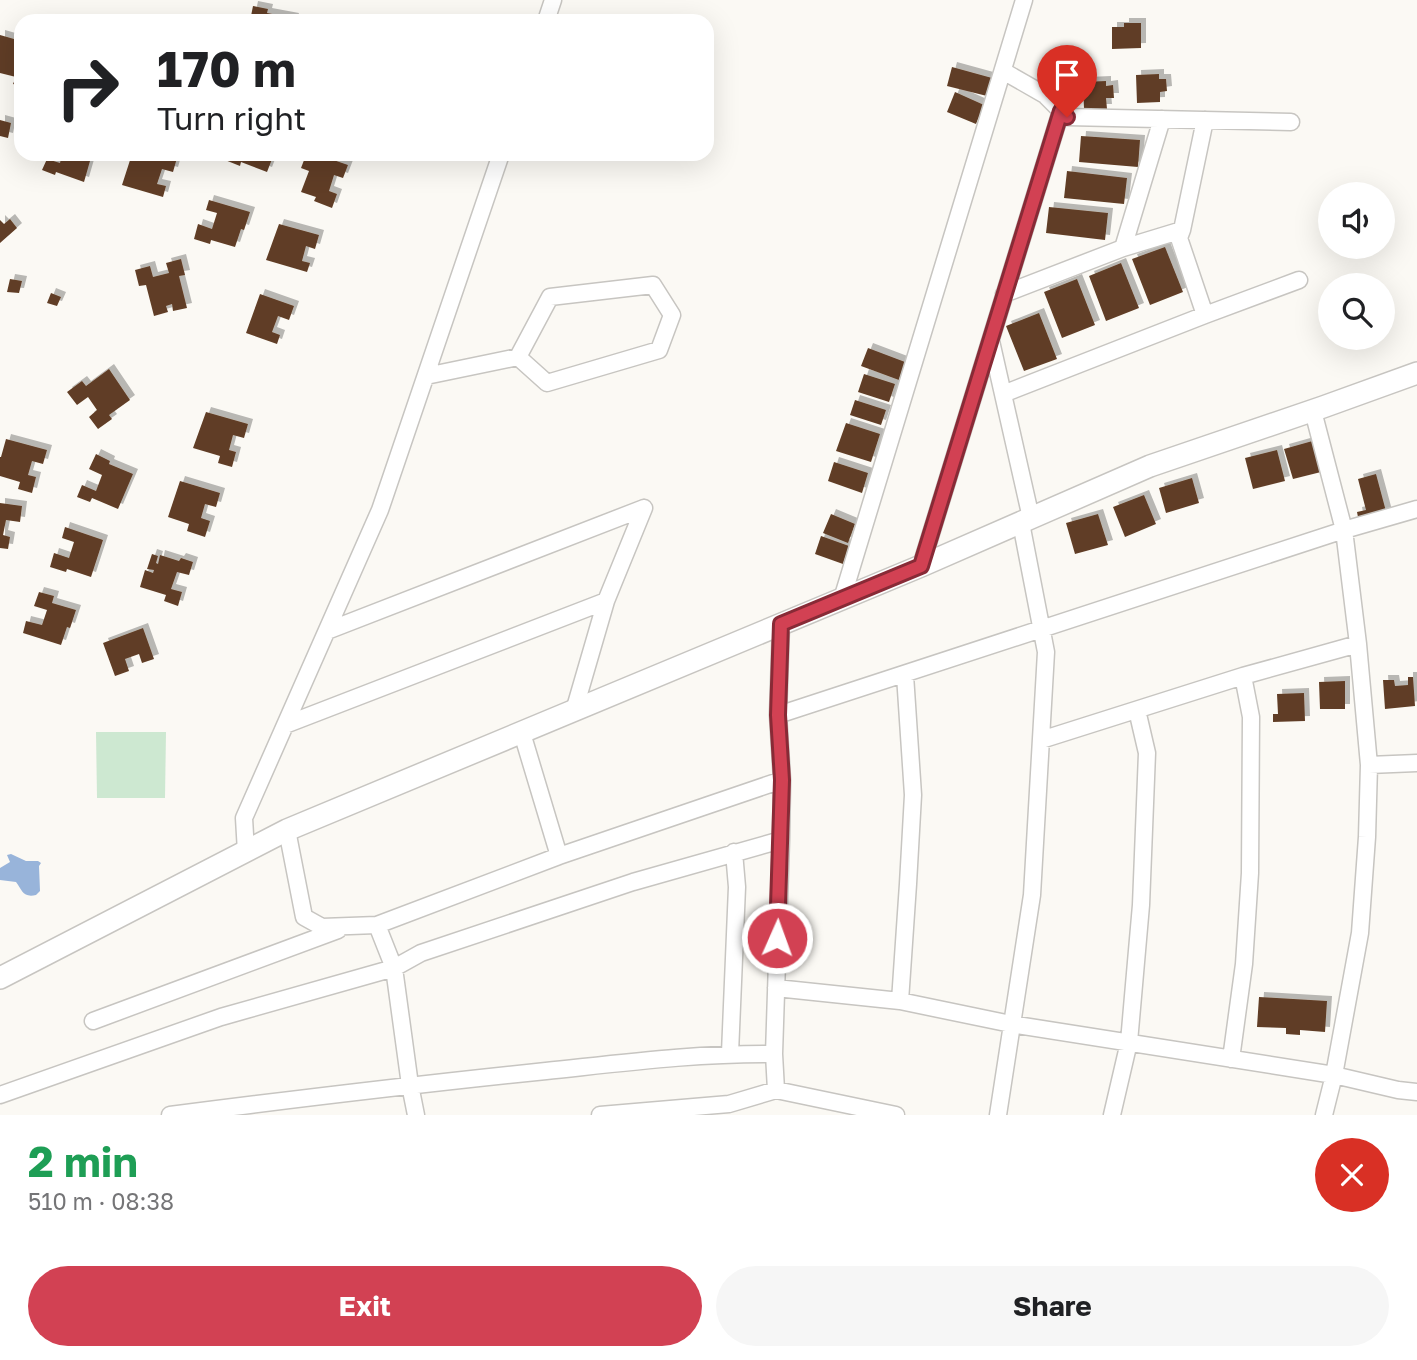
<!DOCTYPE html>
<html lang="en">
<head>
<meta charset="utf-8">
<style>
  body { margin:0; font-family:"Golos Text",sans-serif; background:#f6f6f6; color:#202124; height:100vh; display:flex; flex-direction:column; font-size:26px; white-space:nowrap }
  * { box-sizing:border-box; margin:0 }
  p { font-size:23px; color:#757577 }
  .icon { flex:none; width:38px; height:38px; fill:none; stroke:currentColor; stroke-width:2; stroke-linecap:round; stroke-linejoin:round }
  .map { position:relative; height:1115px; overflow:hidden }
  .details { display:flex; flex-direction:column; background:#fff; flex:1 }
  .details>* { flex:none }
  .top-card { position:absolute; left:14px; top:14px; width:700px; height:147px; border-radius:21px; box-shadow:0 7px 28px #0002; background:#fff; color:#202124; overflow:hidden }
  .controls { position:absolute; left:1318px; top:182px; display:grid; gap:14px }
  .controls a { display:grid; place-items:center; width:77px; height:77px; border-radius:50%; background:#fff; box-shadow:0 7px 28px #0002; font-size:35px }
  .pin { position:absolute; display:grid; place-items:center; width:60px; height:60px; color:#fff; margin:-72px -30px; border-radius:50% 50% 50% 0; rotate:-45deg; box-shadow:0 0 7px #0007 }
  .pin .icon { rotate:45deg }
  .me { position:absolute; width:77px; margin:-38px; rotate:2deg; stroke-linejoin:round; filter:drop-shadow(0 0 5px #0008) }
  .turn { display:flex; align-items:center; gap:24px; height:147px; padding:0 28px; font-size:32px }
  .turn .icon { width:91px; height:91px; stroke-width:2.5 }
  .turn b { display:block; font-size:49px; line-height:60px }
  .round { display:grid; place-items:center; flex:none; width:74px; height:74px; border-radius:37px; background:#f6f6f6 }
  .summary { display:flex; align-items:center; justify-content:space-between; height:119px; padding:0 28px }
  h1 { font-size:42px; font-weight:700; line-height:52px; color:#1e9e55 }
  .action { display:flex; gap:14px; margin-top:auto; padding:14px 28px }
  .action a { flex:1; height:80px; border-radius:42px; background:#d24153; color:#fff; font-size:28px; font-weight:700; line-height:80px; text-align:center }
  .action a+a { background:#f6f6f6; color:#202124 }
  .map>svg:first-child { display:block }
</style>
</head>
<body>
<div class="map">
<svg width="1417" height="1115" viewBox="0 0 1417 1115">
  <defs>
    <filter id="shadow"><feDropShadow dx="5" dy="-5" stdDeviation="0" flood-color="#0004"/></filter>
  </defs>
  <rect width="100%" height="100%" fill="#fbf9f4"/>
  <path fill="#cde8d1" d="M96,732H166L165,798H97Z"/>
  <path fill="#98b4da" d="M11,854L26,861H38L41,863L39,866L40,891L36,895C23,898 22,890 16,882L0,880V868L10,862L7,855Z"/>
  <path fill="#613e25" filter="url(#shadow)" d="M253,6L268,9L267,13L294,18L293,21H250Z
    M1124,23H1141V48L1112,49V27H1124Z
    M0,35L21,41V86L13,84L16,77L0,73Z
    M952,67L992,78L987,96L947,86Z
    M1159,74V79H1166L1167,91L1160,92V102L1137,103L1136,75Z
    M1106,81V86L1113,85L1114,98H1106L1107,109H1084L1083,82Z
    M955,92L984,105L976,124L947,112Z
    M0,120L11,123L8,138L0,136Z
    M1081,136L1140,140L1138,167L1079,162Z
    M62,154H92L84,182L56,172L55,175L42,170L47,159L60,163Z
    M132,154H164L177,158L173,172L162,169L157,184L166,186L163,197L122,185Z
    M227,154H274L267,172L241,162L240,166L225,160Z
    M316,154L348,165L343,178L334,175L329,191L337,194L332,208L314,201L316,197L301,192L309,171L301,168L306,155L315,158Z
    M1067,171L1127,178L1124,204L1064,198Z
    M209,200L250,212L244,230L241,229L235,247L211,240L210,244L194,239L198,224L212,229L217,213L206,210Z
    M1049,207L1108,213L1105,240L1046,233Z
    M10,219L17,228L0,243V220L4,224Z
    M279,224L319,235L315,249L306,246L302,261L310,263L307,272L266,260Z
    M1165,247L1183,292L1150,305L1132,259Z
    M181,259L185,275L179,276L187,308L173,311L172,304L166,306L168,312L154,316L146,285L139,286L135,270L150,266L153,277L169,273L166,263Z
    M1121,263L1139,308L1106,321L1089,276Z
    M10,279L22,281L19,293L7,292Z
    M1077,279L1095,325L1062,338L1044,292Z
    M51,293L61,297L57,306L47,303Z
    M260,294L294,306L289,320L278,316L272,332L280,335L277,344L246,333Z
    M1039,313L1057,359L1024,371L1006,326Z
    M868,348L905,362L899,380L861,366Z
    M109,369L130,400L109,415L112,419L98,429L89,417L97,410L88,397L77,405L67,392L82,381L86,386Z
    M864,374L895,384L889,402L858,392Z
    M855,400L886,410L881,425L850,415Z
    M206,412L248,424L244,438L233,435L229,450L236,452L232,467L218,463L220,456L193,448Z
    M846,423L880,434L871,462L836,451Z
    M6,439L47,450L43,464L32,461L28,475L36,477L32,493L18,489L20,482L0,476V457H1Z
    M1316,440L1325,471L1293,479L1284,449Z
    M1277,450L1285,481L1253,489L1245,458Z
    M96,454L110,461L109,464L133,474L118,509L92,498L90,502L77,497L82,485L96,491L102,475L89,469Z
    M834,462L868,473L862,493L828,481Z
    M1376,474L1387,515L1359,522L1357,512L1366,510L1358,479Z
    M1192,478L1199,503L1166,513L1159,488Z
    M180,481L220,493L216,507L205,504L201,518L210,521L205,537L187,531L189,524L168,517Z
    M1144,495L1156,524L1125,537L1113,507Z
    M0,503L22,506L20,522L6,520L3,535L10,537L8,549L0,548Z
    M831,514L855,524L848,543L823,533Z
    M1098,514L1108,545L1075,554L1066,523Z
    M65,527L103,540L91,577L67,569L66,572L50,567L54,553L69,558L74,542L62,538Z
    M821,536L849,546L843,564L815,554Z
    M152,554L158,556L156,563L158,564L160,555L179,561L181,558L193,562L189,575L177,572L171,589L182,592L178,606L164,601L166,595L140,587L145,570L153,573L154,570L147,569Z
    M39,592L54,596L52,603L76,610L70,628L67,627L61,645L23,633L26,621L42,625L47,610L34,606Z
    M143,628L154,659L142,663L139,654L125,659L129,671L115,676L103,643Z
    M1408,677H1413L1415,706L1385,709L1383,680H1394L1395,686L1408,685Z
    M1345,681V709H1320L1319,682Z
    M1304,693L1305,721L1273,722V714H1278L1277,694Z
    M1259,997L1327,1001L1325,1032L1300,1030V1035L1286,1034V1028L1257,1027Z"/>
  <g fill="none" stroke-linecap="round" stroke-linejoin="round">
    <g stroke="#c7c5c1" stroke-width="19">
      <path id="minor" d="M546,21L553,0
        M1003,71L1045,95L1067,117L1291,122
        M1123,248L1162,119
        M1004,294L1123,248L1182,230
        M1205,315L1179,238L1182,230L1205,120
        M991,341L1031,518
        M426,376L518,357L550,297L653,285L672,315L659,350L547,383L518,357
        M1003,394L1205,315L1299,280
        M1313,411L1344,530L1358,644L1369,765L1367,837L1360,933L1334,1075L1324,1115
        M921,566L1061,111
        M842,599L1024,0
        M327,631L644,508
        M574,711L606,601L644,508
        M778,715L1344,530L1417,509
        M285,725L606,601
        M522,733L559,856
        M1041,740L1243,676L1358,644
        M1369,765L1417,763
        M287,830L304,917L322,927L377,925L559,856L782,780
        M246,852L244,818L380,510L501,154
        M377,925L394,968L410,1085L416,1115
        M776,988L900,1001L1011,1024L1334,1075L1398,1090L1417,1092
        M900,1001L908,884L913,795L905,675
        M93,1021L338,930
        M730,1053L737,887L734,852
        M1231,1059L1244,964L1250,873L1251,717L1243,676
        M776,1090L774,1054L781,840L782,780L778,715L781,624
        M0,1095L221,1017L394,968L421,953L633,882L781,840
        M170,1115C295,1099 420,1084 546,1071C622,1063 698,1053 774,1054
        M600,1115L729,1104L776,1090L896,1115
        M998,1115L1032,895L1046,652L1021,523
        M1112,1115L1129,1042L1141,905L1147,753L1137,710"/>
    </g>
    <g stroke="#c7c5c1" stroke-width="24">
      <path id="secondary" d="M0,978L287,830L921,566L1150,466L1323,407L1417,373"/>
    </g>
    <use href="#minor" stroke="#fff" stroke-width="16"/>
    <use href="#secondary" stroke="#fff" stroke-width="21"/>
  </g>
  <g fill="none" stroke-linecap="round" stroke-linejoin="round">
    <g stroke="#882a36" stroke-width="18">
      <path id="route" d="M777,938L782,780L778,715L781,624L921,566L1061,111L1067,117"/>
    </g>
    <use href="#route" stroke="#d24153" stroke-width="12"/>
  </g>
</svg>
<div class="controls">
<a><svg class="icon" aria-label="sound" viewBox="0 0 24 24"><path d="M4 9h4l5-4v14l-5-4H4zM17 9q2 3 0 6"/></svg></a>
<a><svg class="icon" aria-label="search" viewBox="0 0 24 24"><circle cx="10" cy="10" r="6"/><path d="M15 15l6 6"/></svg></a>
</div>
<div class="pin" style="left:1067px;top:117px;background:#d93025"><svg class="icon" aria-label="arrive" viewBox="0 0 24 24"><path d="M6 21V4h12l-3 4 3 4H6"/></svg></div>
<svg class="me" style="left:777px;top:938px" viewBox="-20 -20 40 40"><circle r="17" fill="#d24153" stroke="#fff" stroke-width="3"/><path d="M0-11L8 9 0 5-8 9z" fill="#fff"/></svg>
<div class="top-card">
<div class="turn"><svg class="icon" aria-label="right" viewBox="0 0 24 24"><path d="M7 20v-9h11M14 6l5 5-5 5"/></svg><div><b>170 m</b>Turn right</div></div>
</div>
</div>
<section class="details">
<div class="summary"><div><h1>2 min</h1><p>510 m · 08:38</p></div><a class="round" style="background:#d93025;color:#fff"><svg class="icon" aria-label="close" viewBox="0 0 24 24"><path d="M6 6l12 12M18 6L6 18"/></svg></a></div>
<div class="action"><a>Exit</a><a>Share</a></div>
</section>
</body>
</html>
